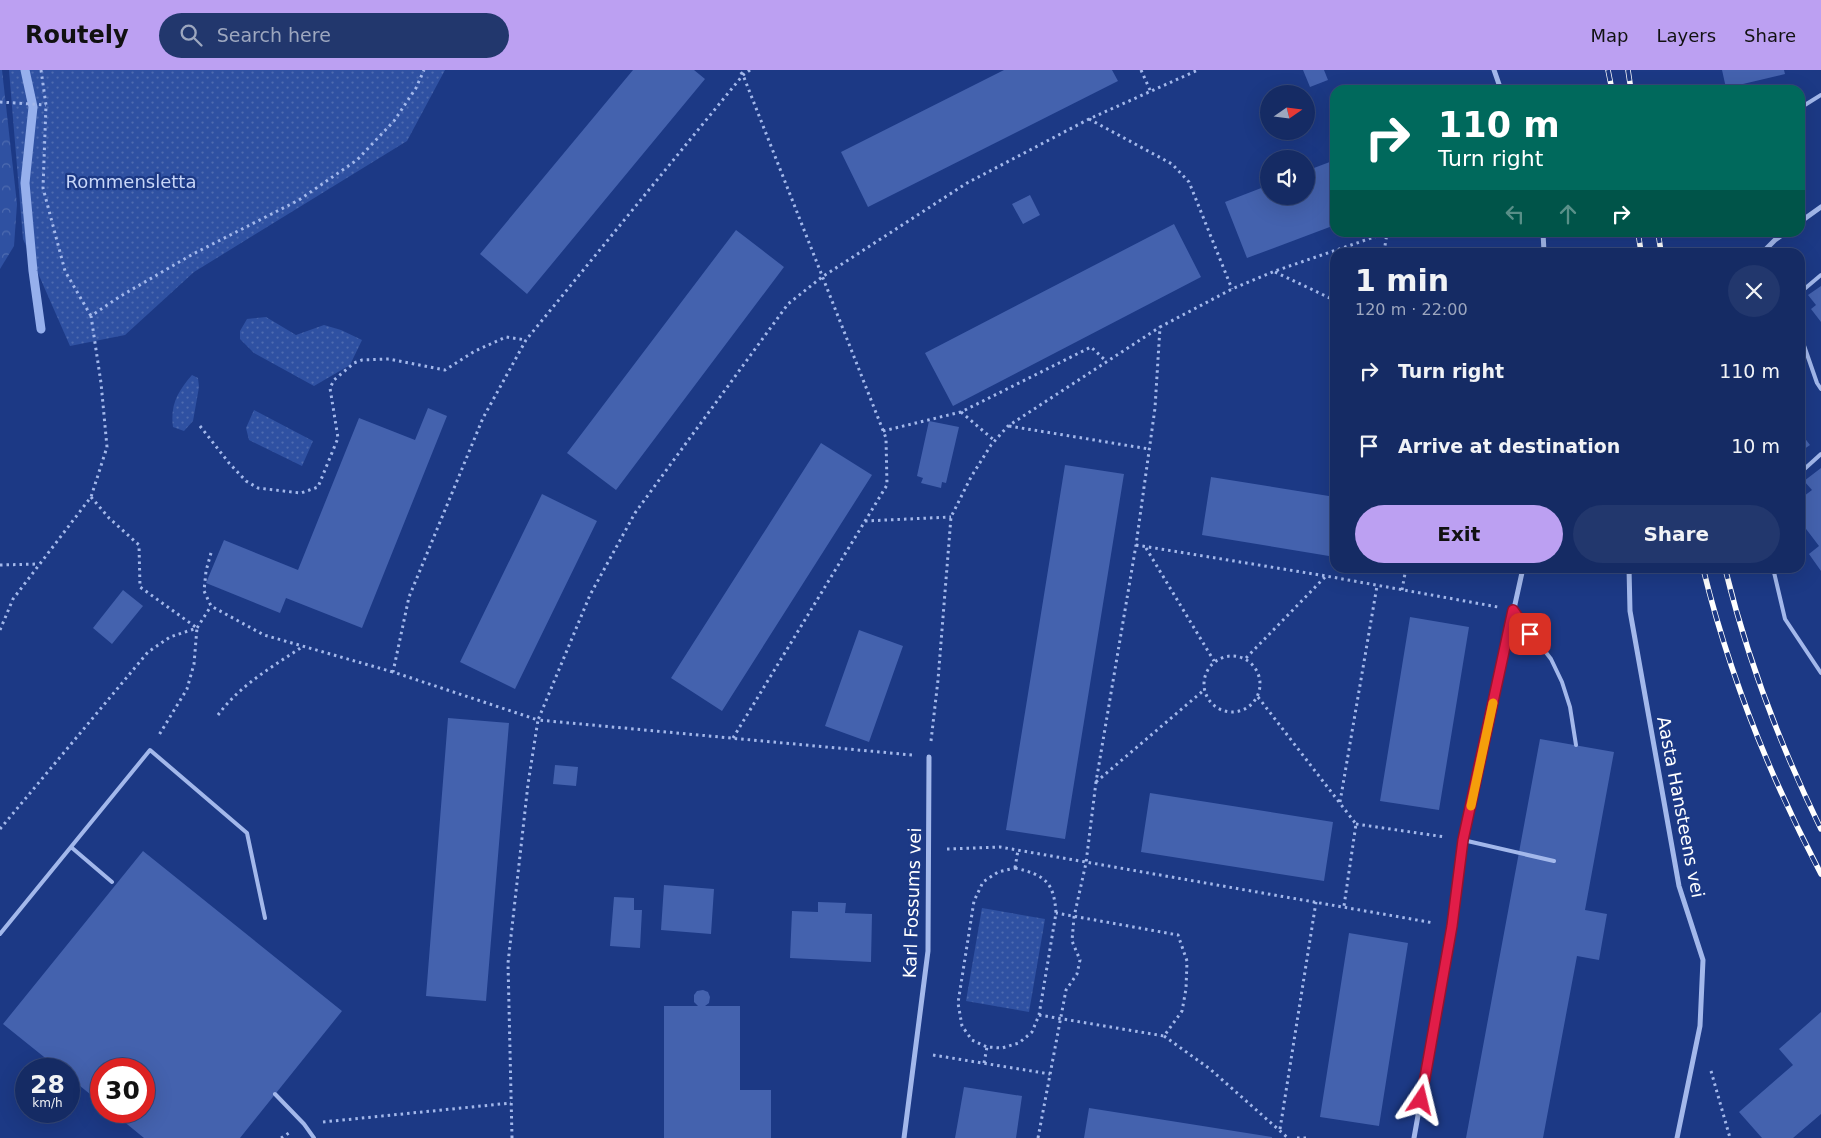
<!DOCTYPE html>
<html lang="en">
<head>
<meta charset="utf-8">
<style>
  body { margin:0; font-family:"DejaVu Sans",sans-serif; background:#22376d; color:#f1f3f6; height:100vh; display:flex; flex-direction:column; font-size:19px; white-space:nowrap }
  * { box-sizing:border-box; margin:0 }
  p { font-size:16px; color:#9da7bf }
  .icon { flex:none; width:28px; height:28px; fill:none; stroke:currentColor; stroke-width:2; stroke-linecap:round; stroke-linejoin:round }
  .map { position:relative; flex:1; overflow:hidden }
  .side { position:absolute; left:1330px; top:178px; width:475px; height:325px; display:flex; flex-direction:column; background:#152b64; border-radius:15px; box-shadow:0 5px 20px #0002,0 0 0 1px #344778 }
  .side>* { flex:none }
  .guide { position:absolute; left:1330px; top:15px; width:475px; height:152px; border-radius:15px; box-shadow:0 5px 20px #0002,0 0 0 1px #344778; background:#00695c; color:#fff; overflow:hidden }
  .needle { width:32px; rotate:76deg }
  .fabs { position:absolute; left:1260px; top:15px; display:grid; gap:10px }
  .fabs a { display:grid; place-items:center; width:55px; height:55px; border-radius:50%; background:#152b64; box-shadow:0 5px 20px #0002,0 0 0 1px #344778; font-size:25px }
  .speed { position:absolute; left:15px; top:988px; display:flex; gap:10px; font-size:25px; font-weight:700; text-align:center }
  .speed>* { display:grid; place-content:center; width:65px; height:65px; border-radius:50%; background:#152b64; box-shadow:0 5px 20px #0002,0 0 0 1px #344778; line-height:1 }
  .speed small { font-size:12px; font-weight:400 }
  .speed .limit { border:8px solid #d22; background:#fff; color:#111 }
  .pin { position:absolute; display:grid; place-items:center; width:42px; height:42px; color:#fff; margin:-21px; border-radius:10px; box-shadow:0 2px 8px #0006 }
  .me { position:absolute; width:55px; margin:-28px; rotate:10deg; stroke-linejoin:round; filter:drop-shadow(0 0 4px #0008) }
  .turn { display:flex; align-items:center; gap:18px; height:105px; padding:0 25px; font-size:22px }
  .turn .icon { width:65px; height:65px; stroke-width:2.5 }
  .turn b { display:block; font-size:35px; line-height:42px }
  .lanes { display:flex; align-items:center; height:48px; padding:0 25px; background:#0003; justify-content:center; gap:25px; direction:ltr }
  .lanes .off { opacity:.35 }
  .round { display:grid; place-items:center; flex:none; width:52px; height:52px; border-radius:26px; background:#22376d }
  .headline { display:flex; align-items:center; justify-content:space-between; height:85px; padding:0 25px }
  h1 { font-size:30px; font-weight:800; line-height:38px }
  .cta { display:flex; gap:10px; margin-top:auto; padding:10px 25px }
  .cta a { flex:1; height:58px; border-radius:30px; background:#bca0f2; color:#111; font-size:20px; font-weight:800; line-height:58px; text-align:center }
  .cta a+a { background:#22376d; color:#f1f3f6 }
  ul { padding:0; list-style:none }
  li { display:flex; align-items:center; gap:15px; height:75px; padding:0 25px }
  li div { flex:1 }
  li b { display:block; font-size:19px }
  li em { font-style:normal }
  header { display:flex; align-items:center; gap:30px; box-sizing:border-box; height:70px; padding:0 25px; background:#bca0f2; color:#111 }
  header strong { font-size:24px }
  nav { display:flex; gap:28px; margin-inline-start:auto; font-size:18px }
  .search { width:350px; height:45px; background:#22376d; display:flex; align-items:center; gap:12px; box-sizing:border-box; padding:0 18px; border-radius:28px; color:#9da7bf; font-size:19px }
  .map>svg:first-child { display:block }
</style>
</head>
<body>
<header>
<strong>Routely</strong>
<div class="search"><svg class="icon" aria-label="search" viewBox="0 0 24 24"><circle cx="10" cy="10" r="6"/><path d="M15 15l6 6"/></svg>Search here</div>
<nav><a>Map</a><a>Layers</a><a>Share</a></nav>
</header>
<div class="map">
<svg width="1821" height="1068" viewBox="0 0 1821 1068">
  <defs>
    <pattern id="forest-crowns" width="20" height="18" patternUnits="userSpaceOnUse" patternTransform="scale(1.25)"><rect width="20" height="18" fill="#2f51a2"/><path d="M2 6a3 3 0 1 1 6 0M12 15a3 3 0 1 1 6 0" fill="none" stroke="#4e6bb0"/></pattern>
    <pattern id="park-dots" width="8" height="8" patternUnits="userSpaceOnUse" patternTransform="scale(1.25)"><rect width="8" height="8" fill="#2f51a2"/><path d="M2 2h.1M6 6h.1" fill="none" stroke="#4e6bb0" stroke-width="1.8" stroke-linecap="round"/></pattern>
  </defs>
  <rect width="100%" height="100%" fill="#1c3985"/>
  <path fill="url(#forest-crowns)" d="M0,0H2L17,134L14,176L0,199Z"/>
  <path fill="url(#park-dots)" d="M9,0H445L407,71L194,202L125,265L70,276L23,169Z
    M266,247L296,265L324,255L341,260L362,270L350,295L314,316L254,283L240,269V261L247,249Z
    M192,305L198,308L199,317L193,351L184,361L173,357C170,335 178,321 192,305Z
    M254,340L313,371L302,396L249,370L246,358Z
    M982,838L1045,849L1029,942L966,931Z"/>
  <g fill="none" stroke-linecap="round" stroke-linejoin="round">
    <path stroke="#96b0ed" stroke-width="9" d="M25,0L33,37L25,113L33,201L41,259"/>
  </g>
  <path fill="#4462ae" d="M633,0H694L705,9L527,224L480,184Z
    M1004,0H1112L1118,11L868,137L841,82Z
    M1303,0H1324L1328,10L1310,17Z
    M1722,0H1784L1785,4L1726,18Z
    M1335,90V155L1247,188L1225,132L1269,115V126H1306V101Z
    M1030,125L1040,145L1023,154L1012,134Z
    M1174,154L1201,207L953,336L925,283Z
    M736,160L784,197L616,420L567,383Z
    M1821,216V252L1811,239L1816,235L1808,225Z
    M428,338L447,346L362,558L286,528L280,543L206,513L224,470L298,500L359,348L415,370Z
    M929,351L959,357L946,413L942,412L941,418L921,413L923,408L917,406Z
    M1800,362L1810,375L1800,382Z
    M821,373L872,405L722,641L671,608Z
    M1065,395L1124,404L1065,769L1006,760Z
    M1821,398V501L1809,484L1819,476L1800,451V429L1812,420L1804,411Z
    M1211,407L1335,427V487L1202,465Z
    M542,424L597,451L515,619L460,592Z
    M123,520L143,536L112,574L93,558Z
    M1410,547L1469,557L1439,740L1380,731Z
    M859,560L903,576L869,672L825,656Z
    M448,648L509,653L486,931L426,926Z
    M1540,669L1614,682L1585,840L1607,844L1599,890L1577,886L1543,1068H1466Z
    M555,695L578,697L576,716L553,714Z
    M1150,723L1333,752L1324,811L1141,782Z
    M143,781L342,941L240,1068H144L111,1041H144V999H101V1033L69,1007V999H59L3,954Z
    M664,815L714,819L711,864L661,860Z
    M614,827L634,828V840H642L640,878L610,876Z
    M818,832L846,833L845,843L872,844L871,892L790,888L792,841L818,842Z
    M1349,863L1408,873L1379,1056L1320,1047Z
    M703,920L708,922L710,927L709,933L705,936H740V1020H771V1068H664V936H698L694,932V925L697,921Z
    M1821,942V1044L1793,1068H1762L1739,1042L1793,995L1779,979Z
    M964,1017L1022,1026L1016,1068H955Z
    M1089,1038L1272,1067V1068H1084Z"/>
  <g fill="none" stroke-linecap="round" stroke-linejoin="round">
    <path stroke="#a3b8eb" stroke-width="3" stroke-dasharray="2.5 4" stroke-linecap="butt" d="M41,0L46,35L43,118L65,201L91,246
      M750,0L743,5L526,270L483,348L409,527L393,602L538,650L590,525L635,443L788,234L822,207L967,113L1089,49L1198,0
      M1141,0L1150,20
      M0,32L46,35
      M1089,49L1172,94L1189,112L1232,219
      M1384,182L1387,163
      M1275,202L1332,229
      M1335,226L1332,229L1331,247L1335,254
      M961,342L995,371
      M200,356L229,393L246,411L258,418L301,423L318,417L338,368L330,318L334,310L354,293L362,290L389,289L445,300L475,281L506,267L526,270
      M1009,356L1149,379
      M883,361L961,342L1091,277L1106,291
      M91,427L109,448L139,475L140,517L197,558L194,594L187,619L159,665
      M865,451L951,447
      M1136,475L1326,506L1498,537
      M1146,478L1214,591
      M211,483L206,501L204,521L211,536L264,565L393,602
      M0,495L38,494
      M1402,520L1406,498
      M0,560L13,529L91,427L107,377L101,313L91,246L119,227L193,184L299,130L357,90L394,51L416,18L424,0
      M1204 614a28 28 0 1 1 56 0a28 28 0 1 1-56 0Z
      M1246,588L1326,506
      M1258,627L1356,754L1344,836
      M218,645C240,615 272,597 302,577
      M733,668L887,415L886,368L743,5L739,0
      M931,671L938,610L951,447L971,407L991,375L1008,356L1160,257
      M1096,712L1204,620
      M1340,732L1377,516
      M1356,754L1445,767
      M0,759L148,582L170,567L197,558L211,536
      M947,779L1000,777L1434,853
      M1015,798C1045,805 1054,812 1056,843L1039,945L1032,962L1019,973L1002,978L987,977L972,970L962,956L958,933L974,831L983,812L998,802Z
      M1015,798L1018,780
      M1039,945L1164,966L1182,941L1186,919L1187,891L1178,865L1056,843
      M1164,966L1210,999L1288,1068
      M933,985L1050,1004
      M984,993L987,977
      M1711,1001L1730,1068
      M323,1052L511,1033
      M1280,1059L1316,832
      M281,1068L289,1063
      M512,1068L508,893L528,714L538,650L912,685
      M1038,1068L1066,920L1077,904L1080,890L1072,871L1074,847L1086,793L1096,712L1136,475L1155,338L1160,257L1232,219L1275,201L1389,162
      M1297,1068H1308"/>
    <path stroke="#a3b8eb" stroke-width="4" d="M1800,38L1821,25
      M1800,229L1802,221L1821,205
      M1800,264L1817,313L1821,319
      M1800,403L1821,384
      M1773,498L1785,549L1821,603
      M1513,540L1551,589L1562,612L1570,637L1576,675
      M1463,770L1554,791
      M71,777L112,812
      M0,864L150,680L247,763L265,848
      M275,1024L304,1054L314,1068"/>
    <path stroke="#a3b8eb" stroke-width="5" d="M1494,0L1501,20
      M1800,152L1821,137
      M1543,162L1544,182
      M1763,182L1775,170L1786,162
      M1629,498L1630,541L1679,816L1703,890L1700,956L1677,1068
      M904,1068L928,881L929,687
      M1414,1068L1452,856L1463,770L1523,498"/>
    <g stroke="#fff" stroke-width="5.5">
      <path id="rail" d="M1608,0L1612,20
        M1628,0L1631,20
        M1638,162L1641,182
        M1658,162L1661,182
        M1703,498C1729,604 1770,707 1821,804
        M1725,498C1747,588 1780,675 1821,759"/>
    </g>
    <use href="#rail" stroke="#1c3985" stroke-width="4" stroke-dasharray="11" stroke-linecap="butt"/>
  </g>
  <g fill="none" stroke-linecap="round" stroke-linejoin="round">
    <g stroke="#92132f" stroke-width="12">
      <path id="route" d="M1421,1030L1452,856L1463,770L1513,540L1530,564"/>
    </g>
    <use href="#route" stroke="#e11d48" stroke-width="9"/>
    <path stroke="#f59e0b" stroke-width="9" d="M1471,736L1493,633"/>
  </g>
  <g text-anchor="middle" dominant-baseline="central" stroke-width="4.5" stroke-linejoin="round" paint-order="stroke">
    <g font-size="18" fill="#c7d6f8" stroke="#1c3985">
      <text x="131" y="111">Rommensletta</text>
    </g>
    <g font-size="18" fill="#fff" stroke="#1c3985">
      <text transform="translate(1681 737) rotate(79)">Aasta Hansteens vei</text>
      <text transform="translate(912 833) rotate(-88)">Karl Fossums vei</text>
    </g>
  </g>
</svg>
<div class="fabs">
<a><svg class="needle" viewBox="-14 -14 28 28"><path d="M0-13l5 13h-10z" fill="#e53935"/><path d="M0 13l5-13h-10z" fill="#9da7bf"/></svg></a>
<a><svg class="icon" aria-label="sound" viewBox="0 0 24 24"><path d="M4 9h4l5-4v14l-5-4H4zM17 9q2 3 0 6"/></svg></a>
</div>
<div class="speed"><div>28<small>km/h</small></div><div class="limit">30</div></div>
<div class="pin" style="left:1530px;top:564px;background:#d93025"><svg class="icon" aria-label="arrive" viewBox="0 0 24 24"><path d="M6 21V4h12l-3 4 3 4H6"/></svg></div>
<svg class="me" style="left:1421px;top:1030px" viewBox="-20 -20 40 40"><path d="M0-17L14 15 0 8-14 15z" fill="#e11d48" stroke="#fff" stroke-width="4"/></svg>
<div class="guide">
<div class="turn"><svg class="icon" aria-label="right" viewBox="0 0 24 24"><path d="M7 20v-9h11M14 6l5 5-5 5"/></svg><div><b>110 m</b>Turn right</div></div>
<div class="lanes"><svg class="icon off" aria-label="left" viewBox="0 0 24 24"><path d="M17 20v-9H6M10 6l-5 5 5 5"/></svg><svg class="icon off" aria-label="ahead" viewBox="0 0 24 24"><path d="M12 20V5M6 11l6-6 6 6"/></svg><svg class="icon" aria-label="right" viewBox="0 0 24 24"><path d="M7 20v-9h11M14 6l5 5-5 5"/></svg></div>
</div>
<section class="side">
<div class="headline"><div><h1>1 min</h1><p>120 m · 22:00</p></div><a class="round"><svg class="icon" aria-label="close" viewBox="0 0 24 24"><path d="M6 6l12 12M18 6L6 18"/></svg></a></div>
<ul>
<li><svg class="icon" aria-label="right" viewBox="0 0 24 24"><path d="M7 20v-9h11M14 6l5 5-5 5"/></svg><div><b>Turn right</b></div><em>110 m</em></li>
<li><svg class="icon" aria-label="arrive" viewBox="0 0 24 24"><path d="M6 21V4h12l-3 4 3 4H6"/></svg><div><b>Arrive at destination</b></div><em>10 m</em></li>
</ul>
<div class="cta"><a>Exit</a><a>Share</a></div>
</section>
</div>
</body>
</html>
